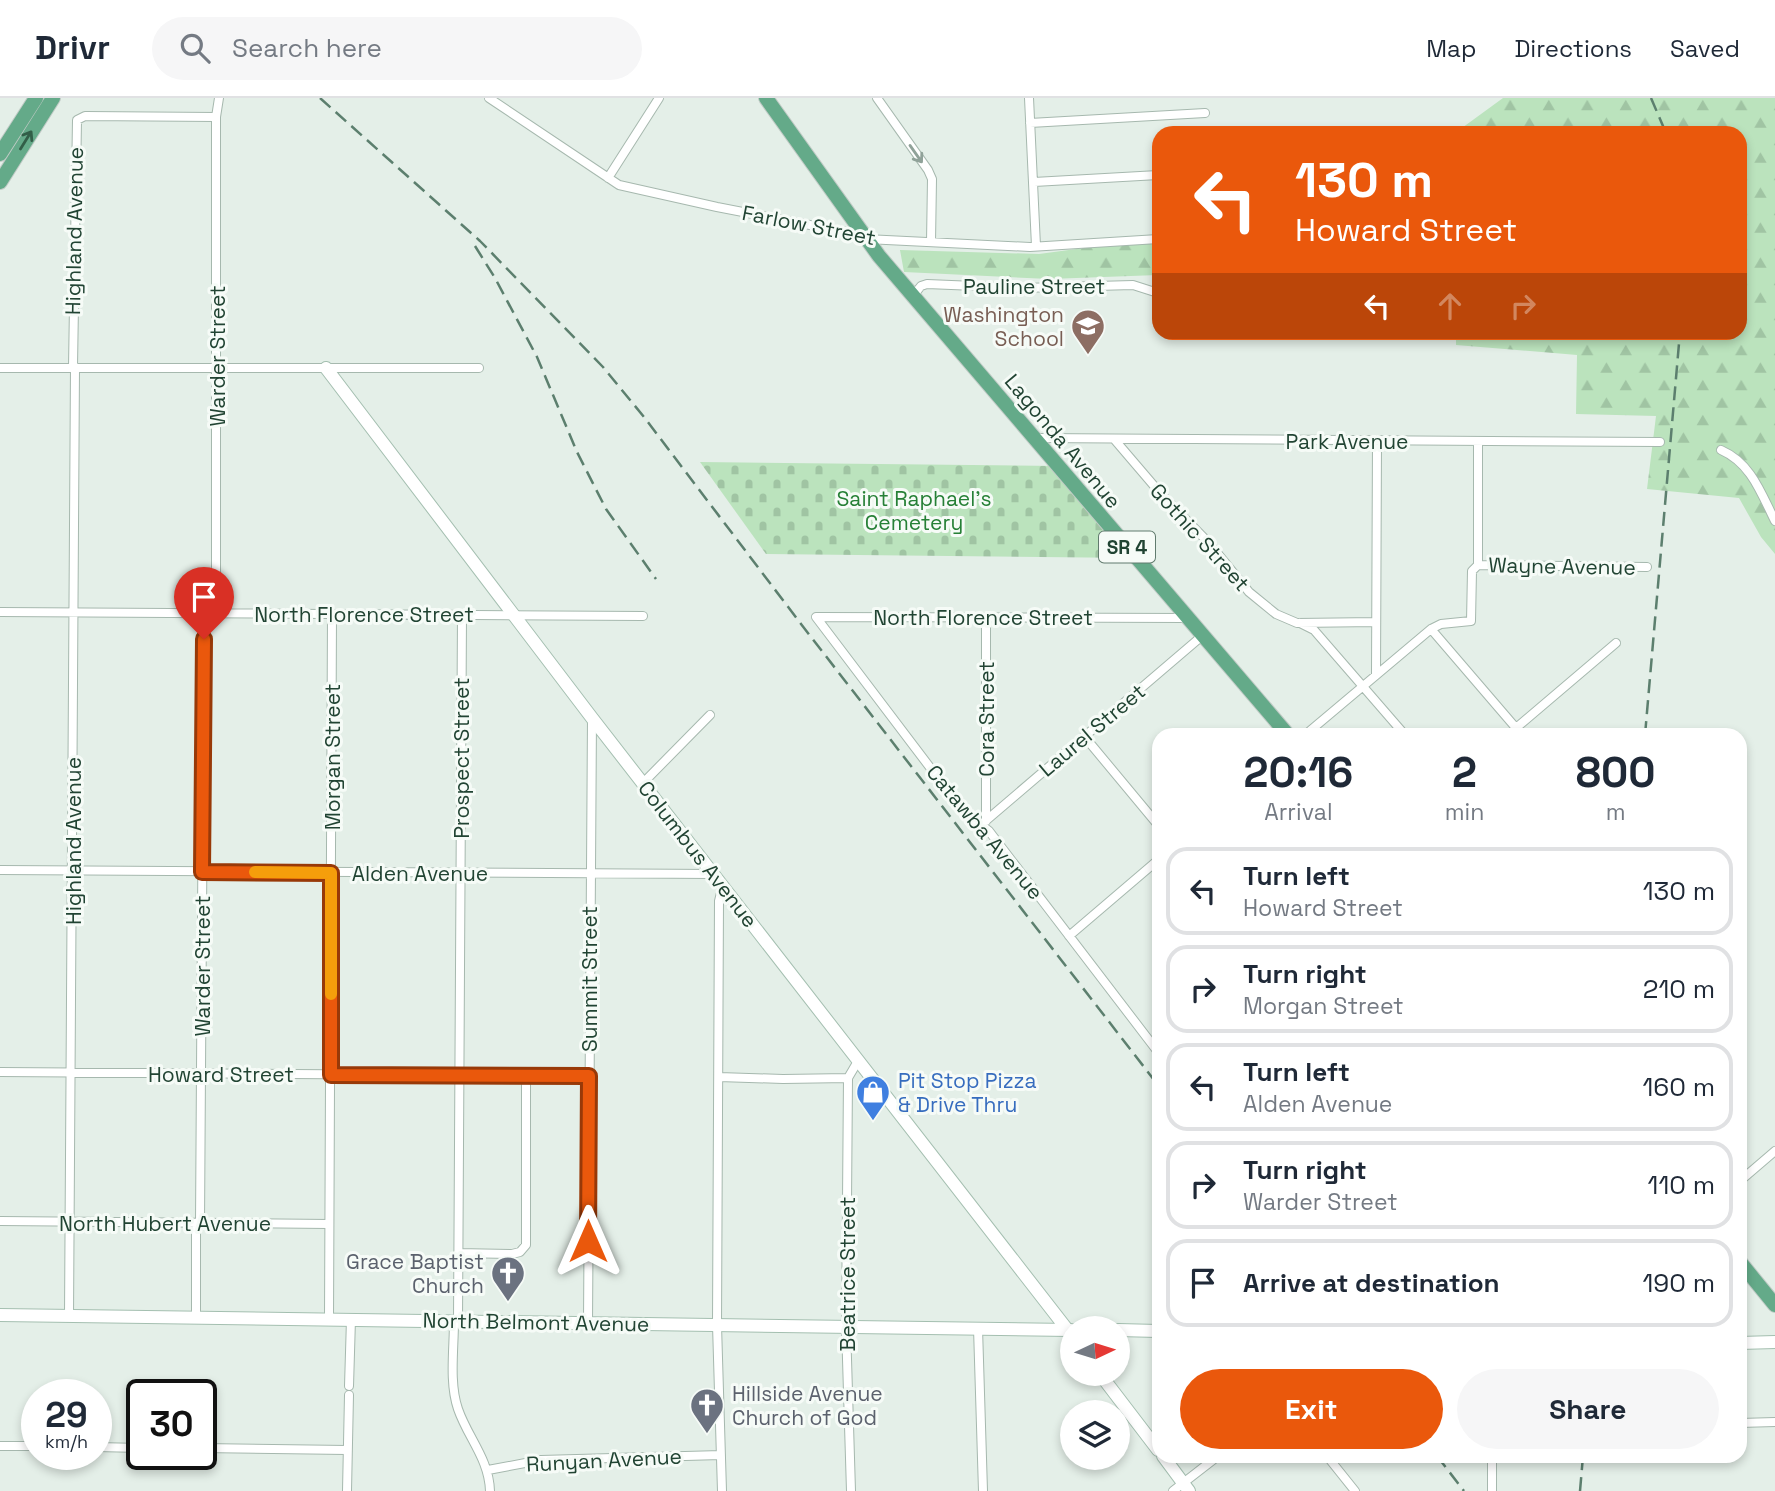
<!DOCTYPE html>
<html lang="en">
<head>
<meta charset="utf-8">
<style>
  body { margin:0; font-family:"Space Grotesk",sans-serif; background:#f6f6f7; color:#1f2937; height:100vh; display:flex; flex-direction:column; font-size:26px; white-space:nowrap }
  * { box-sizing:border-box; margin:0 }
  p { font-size:23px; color:#747a83 }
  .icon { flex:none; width:38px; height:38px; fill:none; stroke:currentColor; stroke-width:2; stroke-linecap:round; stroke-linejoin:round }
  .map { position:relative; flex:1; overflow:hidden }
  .side { position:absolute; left:1152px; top:630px; width:595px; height:735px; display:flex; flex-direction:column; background:#fff; border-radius:21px; box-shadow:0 4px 10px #0003 }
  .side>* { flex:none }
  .guide { position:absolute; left:1152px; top:28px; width:595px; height:214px; border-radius:21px; box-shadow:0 4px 10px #0003; background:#ea580c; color:#fff; overflow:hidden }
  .needle { width:46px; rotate:86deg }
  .buttons { position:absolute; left:1060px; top:1218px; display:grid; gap:14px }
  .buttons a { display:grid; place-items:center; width:70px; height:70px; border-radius:50%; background:#fff; box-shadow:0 4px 10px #0003; font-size:35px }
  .speed { position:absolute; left:21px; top:1281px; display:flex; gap:14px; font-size:35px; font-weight:700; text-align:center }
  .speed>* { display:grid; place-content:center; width:91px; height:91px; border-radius:50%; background:#fff; box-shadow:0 4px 10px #0003; line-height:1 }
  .speed small { font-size:18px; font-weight:400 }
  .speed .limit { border:4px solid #111; border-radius:10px; background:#fff; color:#111 }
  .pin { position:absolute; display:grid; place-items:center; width:60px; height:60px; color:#fff; margin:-72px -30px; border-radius:50% 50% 50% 0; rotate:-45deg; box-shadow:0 0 7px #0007 }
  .pin .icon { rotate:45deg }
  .me { position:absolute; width:77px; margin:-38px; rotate:0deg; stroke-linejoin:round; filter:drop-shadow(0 0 5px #0008) }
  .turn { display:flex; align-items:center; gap:24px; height:147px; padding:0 28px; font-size:32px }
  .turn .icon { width:91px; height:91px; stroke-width:2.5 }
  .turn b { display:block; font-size:49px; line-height:60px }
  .lanes { display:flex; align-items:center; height:66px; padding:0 28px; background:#0003; justify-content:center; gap:35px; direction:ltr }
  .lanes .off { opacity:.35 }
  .eta { display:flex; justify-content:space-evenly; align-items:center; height:119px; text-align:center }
  .eta b { font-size:42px; font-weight:600; line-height:49px }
  .cta { display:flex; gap:14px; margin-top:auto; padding:14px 28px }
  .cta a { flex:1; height:80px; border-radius:42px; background:#ea580c; color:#fff; font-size:28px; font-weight:600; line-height:80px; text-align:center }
  .cta a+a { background:#f6f6f7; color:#1f2937 }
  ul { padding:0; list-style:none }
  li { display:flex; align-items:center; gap:21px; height:88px; margin:0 14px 10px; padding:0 14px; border:4px solid #e0e1e3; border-radius:21px }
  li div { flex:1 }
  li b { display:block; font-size:26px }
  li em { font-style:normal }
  header { display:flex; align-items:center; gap:42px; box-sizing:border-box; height:98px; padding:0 35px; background:#fff; border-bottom:2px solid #e0e1e3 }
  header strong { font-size:33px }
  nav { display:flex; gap:38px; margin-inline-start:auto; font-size:24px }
  .search { width:490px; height:63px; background:#f6f6f7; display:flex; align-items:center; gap:18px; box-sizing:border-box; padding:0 24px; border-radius:38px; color:#747a83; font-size:26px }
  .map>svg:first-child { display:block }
</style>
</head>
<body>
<header>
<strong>Drivr</strong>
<div class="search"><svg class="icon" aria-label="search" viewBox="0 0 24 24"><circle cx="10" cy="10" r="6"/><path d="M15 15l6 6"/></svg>Search here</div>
<nav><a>Map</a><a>Directions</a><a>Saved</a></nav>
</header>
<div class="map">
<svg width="1775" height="1393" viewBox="0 0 1775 1393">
  <defs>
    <pattern id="forest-firs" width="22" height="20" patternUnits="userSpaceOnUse" patternTransform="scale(1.75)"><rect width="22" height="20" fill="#bbe3bd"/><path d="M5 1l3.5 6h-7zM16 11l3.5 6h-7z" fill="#a0c4a3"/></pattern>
    <pattern id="cemetery-stones" width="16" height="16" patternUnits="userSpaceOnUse" patternTransform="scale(1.75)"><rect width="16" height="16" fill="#bbe3bd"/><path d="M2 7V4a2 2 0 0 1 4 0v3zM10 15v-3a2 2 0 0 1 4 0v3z" fill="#a0c4a3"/></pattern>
  </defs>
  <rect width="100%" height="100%" fill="#e4efe8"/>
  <path fill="url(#forest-firs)" d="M1503,0H1775V456L1761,439L1739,400L1647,391L1656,318L1576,316L1577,257L1456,247V234H1740V35H1455Z
    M1158,140V177L1049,181L904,174L900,152L1039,156Z"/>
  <path fill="url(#cemetery-stones)" d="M700,364L1057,368L1135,460L766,456Z"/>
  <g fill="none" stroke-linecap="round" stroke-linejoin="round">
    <g stroke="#a6b8ae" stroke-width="10">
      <path id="street" d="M489,0L619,87L717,109L846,134L866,141L1030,149L1158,141
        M877,0L928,72L932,81L931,144
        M1029,0L1036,148
        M1030,25L1205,15
        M608,80L659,0
        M1034,84L1158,77
        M913,198L921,188L927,186L1022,190L1133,187L1158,195
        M73,269L77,22L85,18L216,19
        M0,270H479
        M1036,340L1660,344
        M1114,341L1161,396L1209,445L1249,494L1276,516L1297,525L1376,524
        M1721,352C1751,365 1761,395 1775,423
        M1478,467L1647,469
        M1478,467V343
        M0,514L643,518
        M216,515V19L219,0
        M1300,525L1314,532L1405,637
        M1431,531L1522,637
        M1376,577L1377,343
        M1516,630L1616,545
        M1305,637L1431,531L1441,526L1471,523L1472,473L1478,467
        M1084,638L1158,727
        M643,685L710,617
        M986,723V520
        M982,726L1202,538
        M0,772L714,776
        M1069,838L1158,762
        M1158,954L989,733L963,713L816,519L1187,520
        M0,974L589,978
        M719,979L783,981L848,980
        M1740,1083L1775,1053
        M0,1123L329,1126
        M458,1155L512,1156L520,1154L526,1147V977
        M69,1218L75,269
        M196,1219V1131L200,1125L204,515
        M329,1221L332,516
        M454,1223C454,1251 449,1285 458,1311C468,1340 489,1361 490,1393
        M458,1223L462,517
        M588,1225L592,620
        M978,1230L983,1393
        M349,1288L351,1221
        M1740,1325L1775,1324
        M0,1348H37
        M96,1349L142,1350
        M201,1350L347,1352
        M1327,1358L1355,1393
        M1492,1358V1393
        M488,1372L541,1362L721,1357
        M347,1393L349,1297
        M722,1393L717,1227L719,803L721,795L725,790
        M851,1393L846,1228L848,980L858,963
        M1173,1393L1218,1358"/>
    </g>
    <g stroke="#a4bfb0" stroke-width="14">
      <path id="secondary" d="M326,270L592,620L1073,1239
        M0,1217L1071,1232
        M1118,1232L1158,1233
        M1740,1245L1775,1244
        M1100,1276L1158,1352
        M1163,1358L1189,1393"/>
    </g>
    <g stroke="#c1cbc6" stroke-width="16">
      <path id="primary" d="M766,0L879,158L1288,637
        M0,56L36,0
        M0,84L53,0
        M1740,1164L1775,1207"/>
    </g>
    <use href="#street" stroke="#fff" stroke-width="8"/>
    <use href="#secondary" stroke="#fff" stroke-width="12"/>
    <use href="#primary" stroke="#64aa89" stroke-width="14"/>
    <path stroke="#5c7f6e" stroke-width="2.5" stroke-dasharray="14 7" stroke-linecap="butt" d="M320,0L480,143L603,269L644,319L801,526L1158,987
      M1651,0L1666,35
      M475,148L495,180L537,259L577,354L606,411L656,481
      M1645,637L1680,234
      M1437,1358L1464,1393
      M1580,1393L1583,1358"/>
  </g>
  <defs><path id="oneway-shaft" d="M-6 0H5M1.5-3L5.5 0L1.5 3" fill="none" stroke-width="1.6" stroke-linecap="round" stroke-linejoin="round" transform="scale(1.75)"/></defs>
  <use stroke="#325e48" href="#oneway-shaft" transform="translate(26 42) rotate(-58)"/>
  <use stroke="#90a299" href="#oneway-shaft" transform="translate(916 56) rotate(55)"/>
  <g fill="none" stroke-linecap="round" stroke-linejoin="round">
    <g stroke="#983908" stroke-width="18">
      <path id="route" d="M204,541L202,774L331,775V977L589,978L588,1143"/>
    </g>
    <use href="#route" stroke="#ea580c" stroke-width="12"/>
    <path stroke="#f59e0b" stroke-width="12" d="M255,774L331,775V896"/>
  </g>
  <defs>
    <g id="school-pin" transform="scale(1.75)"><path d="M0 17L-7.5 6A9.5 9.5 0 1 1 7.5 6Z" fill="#8d6e63" stroke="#f6fbf7"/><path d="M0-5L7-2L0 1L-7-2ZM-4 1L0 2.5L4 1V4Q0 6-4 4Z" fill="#fff"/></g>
    <g id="shop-pin" transform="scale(1.75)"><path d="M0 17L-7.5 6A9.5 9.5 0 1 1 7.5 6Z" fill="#3f7fe0" stroke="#f6fbf7"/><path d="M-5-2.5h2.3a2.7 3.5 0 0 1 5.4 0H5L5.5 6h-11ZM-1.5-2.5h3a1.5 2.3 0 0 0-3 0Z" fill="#fff"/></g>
    <g id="church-pin" transform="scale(1.75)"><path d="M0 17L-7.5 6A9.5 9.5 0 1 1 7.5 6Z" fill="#6b7280" stroke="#f6fbf7"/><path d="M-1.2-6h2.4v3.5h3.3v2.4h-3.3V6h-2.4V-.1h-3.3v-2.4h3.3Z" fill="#fff"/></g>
  </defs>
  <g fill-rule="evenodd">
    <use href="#school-pin" x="1088" y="228"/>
    <use href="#shop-pin" x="873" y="994"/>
    <use href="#church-pin" x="508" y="1175"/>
    <use href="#church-pin" x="707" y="1307"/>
  </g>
  <g text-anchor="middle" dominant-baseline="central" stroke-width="6" stroke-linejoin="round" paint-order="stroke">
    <rect fill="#f6fbf7" stroke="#617b6e" stroke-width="2" x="1099" y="433.5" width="56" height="31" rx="5"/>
    <g font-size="19" font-weight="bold" fill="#214433">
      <text x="1127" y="449">SR 4</text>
    </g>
    <g font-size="21" fill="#214433" stroke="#f6fbf7">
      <text transform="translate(809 127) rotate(11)">Farlow Street</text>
      <text transform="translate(74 133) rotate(-89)">Highland Avenue</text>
      <text x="1034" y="188">Pauline Street</text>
      <text transform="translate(217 258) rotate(-90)">Warder Street</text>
      <text transform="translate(1063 343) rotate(50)">Lagonda Avenue</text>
      <text x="1347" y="343">Park Avenue</text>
      <text transform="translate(1200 439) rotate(48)">Gothic Street</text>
      <text transform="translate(1562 468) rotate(1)">Wayne Avenue</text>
      <text x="364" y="516">North Florence Street</text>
      <text x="983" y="519">North Florence Street</text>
      <text transform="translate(986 621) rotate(-90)">Cora Street</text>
      <text transform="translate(1092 632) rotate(-40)">Laurel Street</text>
      <text transform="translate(332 659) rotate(-90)">Morgan Street</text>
      <text transform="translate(461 660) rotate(-90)">Prospect Street</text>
      <text transform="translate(985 734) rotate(50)">Catawba Avenue</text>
      <text transform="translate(73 743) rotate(-90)">Highland Avenue</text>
      <text transform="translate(698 756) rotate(52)">Columbus Avenue</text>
      <text x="420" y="775">Alden Avenue</text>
      <text transform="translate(202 868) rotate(-90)">Warder Street</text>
      <text transform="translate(589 881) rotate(-90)">Summit Street</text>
      <text x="221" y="976">Howard Street</text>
      <text x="165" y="1125">North Hubert Avenue</text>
      <text transform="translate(847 1176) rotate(-90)">Beatrice Street</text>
      <text transform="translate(536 1224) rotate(1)">North Belmont Avenue</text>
      <text transform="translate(604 1362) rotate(-3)">Runyan Avenue</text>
    </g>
    <g font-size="21" fill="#785e54" stroke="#f6fbf7" text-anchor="end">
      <text x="1064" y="216">Washington<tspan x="1064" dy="24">School</tspan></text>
    </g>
    <g font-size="21" fill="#268036" stroke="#f6fbf7">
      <text x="914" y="400">Saint Raphael's<tspan x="914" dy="24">Cemetery</tspan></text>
    </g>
    <g font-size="21" fill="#366cbe" stroke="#f6fbf7" text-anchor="start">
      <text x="898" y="982">Pit Stop Pizza<tspan x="898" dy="24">&amp; Drive Thru</tspan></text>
    </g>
    <g font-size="21" fill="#5b616d" stroke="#f6fbf7" text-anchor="end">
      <text x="484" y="1163">Grace Baptist<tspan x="484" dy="24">Church</tspan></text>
      <text x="732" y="1295" text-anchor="start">Hillside Avenue<tspan x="732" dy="24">Church of God</tspan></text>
    </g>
  </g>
</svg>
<div class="buttons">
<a><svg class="needle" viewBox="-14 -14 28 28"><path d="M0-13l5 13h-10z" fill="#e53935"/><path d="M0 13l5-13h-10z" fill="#747a83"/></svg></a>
<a><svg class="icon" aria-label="layers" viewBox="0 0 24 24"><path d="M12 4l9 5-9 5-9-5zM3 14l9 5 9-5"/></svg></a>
</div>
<div class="speed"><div>29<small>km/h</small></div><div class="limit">30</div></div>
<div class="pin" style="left:204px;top:541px;background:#d93025"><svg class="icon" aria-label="arrive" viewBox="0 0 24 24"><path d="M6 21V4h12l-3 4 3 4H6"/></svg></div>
<svg class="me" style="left:588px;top:1143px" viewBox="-20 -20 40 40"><path d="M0-17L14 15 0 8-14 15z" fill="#ea580c" stroke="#fff" stroke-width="4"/></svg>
<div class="guide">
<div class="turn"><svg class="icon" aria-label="left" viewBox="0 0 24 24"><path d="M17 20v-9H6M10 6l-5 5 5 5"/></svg><div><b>130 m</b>Howard Street</div></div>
<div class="lanes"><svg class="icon" aria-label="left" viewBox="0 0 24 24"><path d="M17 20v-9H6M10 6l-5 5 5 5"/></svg><svg class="icon off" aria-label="ahead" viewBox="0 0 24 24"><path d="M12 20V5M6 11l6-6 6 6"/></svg><svg class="icon off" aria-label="right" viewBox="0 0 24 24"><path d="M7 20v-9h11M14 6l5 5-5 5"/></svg></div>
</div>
<section class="side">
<div class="eta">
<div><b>20:16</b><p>Arrival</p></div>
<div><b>2</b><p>min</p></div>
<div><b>800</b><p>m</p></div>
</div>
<ul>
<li><svg class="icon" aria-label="left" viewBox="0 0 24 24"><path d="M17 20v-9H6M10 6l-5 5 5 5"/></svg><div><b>Turn left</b><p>Howard Street</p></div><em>130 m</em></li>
<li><svg class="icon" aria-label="right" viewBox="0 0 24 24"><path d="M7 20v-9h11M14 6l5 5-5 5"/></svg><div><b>Turn right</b><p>Morgan Street</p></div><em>210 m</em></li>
<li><svg class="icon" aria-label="left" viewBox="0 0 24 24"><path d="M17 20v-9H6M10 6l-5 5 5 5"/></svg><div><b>Turn left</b><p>Alden Avenue</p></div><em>160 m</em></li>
<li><svg class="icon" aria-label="right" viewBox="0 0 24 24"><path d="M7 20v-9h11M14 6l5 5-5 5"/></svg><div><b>Turn right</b><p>Warder Street</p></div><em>110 m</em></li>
<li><svg class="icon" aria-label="arrive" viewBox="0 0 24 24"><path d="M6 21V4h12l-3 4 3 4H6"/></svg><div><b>Arrive at destination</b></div><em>190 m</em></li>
</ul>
<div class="cta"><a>Exit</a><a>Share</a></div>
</section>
</div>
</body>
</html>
